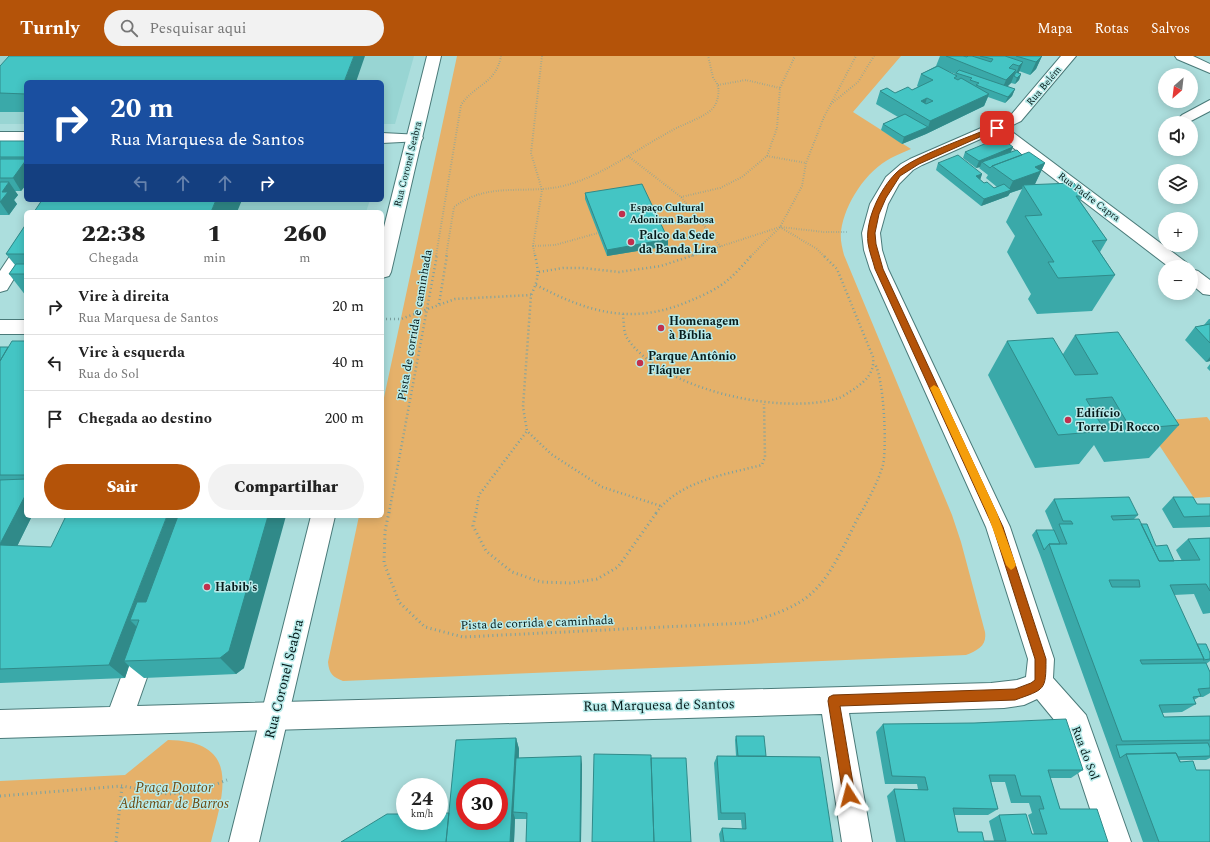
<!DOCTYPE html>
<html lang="pt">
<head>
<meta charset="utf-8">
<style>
  body { margin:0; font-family:Spectral,serif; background:#f2f2f2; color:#222; height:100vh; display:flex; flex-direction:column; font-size:15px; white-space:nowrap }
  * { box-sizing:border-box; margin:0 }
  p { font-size:13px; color:#767676 }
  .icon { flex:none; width:22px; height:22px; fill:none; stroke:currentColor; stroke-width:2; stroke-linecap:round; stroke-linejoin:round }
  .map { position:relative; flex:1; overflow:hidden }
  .details { position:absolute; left:24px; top:154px; width:360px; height:308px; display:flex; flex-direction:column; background:#fff; border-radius:6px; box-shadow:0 2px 10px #0003 }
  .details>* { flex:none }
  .hud { position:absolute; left:24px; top:24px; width:360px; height:122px; border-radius:6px; box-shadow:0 2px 10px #0003; background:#1a4fa0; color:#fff; overflow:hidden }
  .needle { width:26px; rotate:208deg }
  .buttons { position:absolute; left:1158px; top:12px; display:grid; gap:8px }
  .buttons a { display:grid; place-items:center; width:40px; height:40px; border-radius:50%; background:#fff; box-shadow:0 2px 10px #0003; font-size:20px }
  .speed { position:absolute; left:396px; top:722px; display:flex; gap:8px; font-size:20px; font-weight:700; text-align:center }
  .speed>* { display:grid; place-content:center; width:52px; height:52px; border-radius:50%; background:#fff; box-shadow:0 2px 10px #0003; line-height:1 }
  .speed small { font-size:10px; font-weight:400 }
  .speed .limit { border:6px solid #d22; background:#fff; color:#111 }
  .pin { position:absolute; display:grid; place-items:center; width:34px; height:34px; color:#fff; margin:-17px; border-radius:8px; box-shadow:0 2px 6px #0006 }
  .me { position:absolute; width:44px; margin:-22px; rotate:351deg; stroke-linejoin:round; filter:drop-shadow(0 0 3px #0008) }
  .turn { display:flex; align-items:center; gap:14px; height:84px; padding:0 20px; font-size:18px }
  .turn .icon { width:52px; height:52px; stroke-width:2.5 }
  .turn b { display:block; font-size:28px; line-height:34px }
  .lanes { display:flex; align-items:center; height:38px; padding:0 20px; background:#0003; justify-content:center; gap:20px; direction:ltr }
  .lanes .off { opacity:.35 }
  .eta { display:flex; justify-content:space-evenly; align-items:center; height:68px; text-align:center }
  .eta b { font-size:24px; font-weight:800; line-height:28px }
  .primary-button { display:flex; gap:8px; margin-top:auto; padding:8px 20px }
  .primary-button a { flex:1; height:46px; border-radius:24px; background:#b45309; color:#fff; font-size:16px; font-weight:800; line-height:46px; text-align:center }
  .primary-button a+a { background:#f2f2f2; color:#222 }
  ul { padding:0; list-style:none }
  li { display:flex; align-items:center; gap:12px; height:56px; padding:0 20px; border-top:1px solid #e0e0e0 }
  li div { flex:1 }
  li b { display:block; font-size:15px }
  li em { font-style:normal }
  header { display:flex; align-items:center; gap:24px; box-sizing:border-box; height:56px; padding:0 20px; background:#b45309; color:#fff }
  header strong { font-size:19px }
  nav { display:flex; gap:22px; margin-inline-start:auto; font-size:14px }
  .search { width:280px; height:36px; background:#f2f2f2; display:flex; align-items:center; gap:10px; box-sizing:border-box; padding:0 14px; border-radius:22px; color:#767676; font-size:15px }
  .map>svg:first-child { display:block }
</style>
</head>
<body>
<header>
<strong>Turnly</strong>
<div class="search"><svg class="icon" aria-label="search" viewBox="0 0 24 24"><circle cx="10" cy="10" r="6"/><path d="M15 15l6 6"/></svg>Pesquisar aqui</div>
<nav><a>Mapa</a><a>Rotas</a><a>Salvos</a></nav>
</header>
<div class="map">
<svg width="1210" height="786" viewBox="0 0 1210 786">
  <rect width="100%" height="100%" fill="#acdedd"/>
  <path fill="#98d5d3" d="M0,0H414L395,68H382V26H26V68H0Z
    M79,144H370L366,156H72Z"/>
  <path fill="#e5b16a" d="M457,0H901L853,56L911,93C904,96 897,99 891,102C866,115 845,147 841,175C840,183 842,191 844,199L952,459L961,486L985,576C987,590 978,594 966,599L343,625C333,621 329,618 328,606L359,460H382V351Z
    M1207,361L1210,365V441L1194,442L1144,366Z
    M168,684C241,685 224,735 211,786H0V725L125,719Z"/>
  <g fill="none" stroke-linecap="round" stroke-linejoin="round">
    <g stroke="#4a7a79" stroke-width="2">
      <path id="minor" d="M1061,0H1076L1021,65L1007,72L1187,207L1190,211H1169L994,77L922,109L913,114L899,128L888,148L880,177L882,194L888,213L1010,471L1054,603L1053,622L1086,659L1131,786H1101L1065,677L1037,643L1024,649L1004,652L849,657L872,786H842L822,658L0,682V654L110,651L137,578L146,575L155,578L159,587L137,650L991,627L1017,624L1026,621L1028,603L986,471L870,213L864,194L862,177L870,148L886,121L901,108L910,103L1011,59Z
        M1175,0H1193L1210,8V17L1177,3Z
        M1210,44V55L1187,67L1182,65L1179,62L1182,59Z
        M0,76H26V86H0Z
        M382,77L421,79L423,82L421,85L382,87Z
        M26,183V203L7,234L0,236V215L20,185Z
        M1191,213L1198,215L1210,224V239L1203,238L1191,228Z
        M0,264H26V278H0Z"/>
    </g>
    <g stroke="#4a7a79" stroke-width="2">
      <path id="major" d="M427,0H441L391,216L389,220L382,222V179Z
        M311,460H335L259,786H229Z"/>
    </g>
    <path stroke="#79a1a1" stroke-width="2" stroke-dasharray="0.5 2" stroke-linecap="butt" d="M718,29L746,24L780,32
      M831,48L858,26L874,0
      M628,100L681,141L721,191
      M767,100L806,107
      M681,141L720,132L742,121L767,100L777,72L780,32L795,0
      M780,171L817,193L824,200
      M533,190L555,189L598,177
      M436,200L461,49C475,28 496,28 501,0
      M446,200L454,151C489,125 524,139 563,130C603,120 635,94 671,75C682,68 710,60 715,49C718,44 720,34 717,28C716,25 714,24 713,21C711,14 710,7 708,0
      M535,200L533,190L542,134L531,97L542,0
      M691,200L780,171L824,176H847
      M751,200L780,171L802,130L806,107L824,61L856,0"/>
    <path stroke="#79a1a1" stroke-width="2.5" stroke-dasharray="1 3" stroke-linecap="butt" d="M535,199C539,216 539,223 531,239L523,351L527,375L551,398L602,431L661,450
      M539,216L563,212H583L619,216L661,210L694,199
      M536,229C590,257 633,270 692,244C704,239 719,232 729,223C737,216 745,207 752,199
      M439,248L447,199
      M623,258C624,265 623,275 627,282C661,334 782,360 839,342C844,340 849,336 854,333C866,325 875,316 873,301L837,213L823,199
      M382,263H401L455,243L531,239
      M389,457L437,199
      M476,457L479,439L527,375
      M656,457C679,425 727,418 762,409L765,401L764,348
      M861,457C869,442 878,426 883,409C887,391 884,324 875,308"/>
    <path stroke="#79a1a1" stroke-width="3" stroke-dasharray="1 3.5" stroke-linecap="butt" d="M389,456L385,475L384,507L399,546L425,571L463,581L745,567C768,561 797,552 814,535C834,516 848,480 861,456
      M476,456L473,470L486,495L512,516L541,526L570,527L597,523L618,511L657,456
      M0,740L122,730L168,738L183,737L201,734L227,724
      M116,786L122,730"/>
    <use href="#minor" fill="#fff" fill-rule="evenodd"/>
    <use href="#major" fill="#fff" fill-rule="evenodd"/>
  </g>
  <path fill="#3aa9a9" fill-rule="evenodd" d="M940,0H1042L1036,13L1030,19L1019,15V17L1021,18L1019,24L1015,28L1011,27L1007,31L1015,33L1012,40L1005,47L988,41L984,50L926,78L902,88L881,74L883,68L898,61L876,48L880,35L895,37L912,34L918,31L917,30L921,18L936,10ZM945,14L955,18V19Z
    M0,10L26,26V56H0Z
    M0,85H26V129L21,135H15L18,139L14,144L17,148L9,159H0Z
    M1013,91L1010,96L1022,99L1045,107L1035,128L1032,129L1083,140L1080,145L1107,184L1100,196L1115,219L1092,255L1037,258L1028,243L1031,238L1007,196L1015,180L1006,166L1022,133L1010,137L1008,140L981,150L936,114L938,107L982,118L980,124L984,127L994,132L997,131L986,122L988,119L979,112L980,111L976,112L963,102L965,96Z
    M585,137L668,183V190L607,200L585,143Z
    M26,168V240L9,218L15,209L6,198Z
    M1209,263H1210V305L1206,306L1185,284L1195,271L1204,269Z
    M1075,279L1179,369L1149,402L1104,406L1094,389L1079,408L1035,412L988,319L1007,285L1063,298Z
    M26,285V460H32L17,490L244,612L236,618L144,622L129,610L125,622L0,627V291H8Z
    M1210,308V315L1207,312Z
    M1173,441L1197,448H1210V471L1173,472L1162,453Z
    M1054,443L1138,459L1134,463L1141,468L1156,490L1174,505H1182L1176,494L1188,483L1210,482V557L1203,558L1194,538L1174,539L1197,588L1210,597V605L1206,608L1210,616V637L1203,641H1199L1194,644L1196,648L1182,656L1162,657L1164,661L1210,660V702L1206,704H1180L1210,786H1143L1040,499L1032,479L1036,474H1053L1045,455Z
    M883,668L1083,714L1071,722H1050L1060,753L1108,786H896L887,740L894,733H918L917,728H885L876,676ZM991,726H1005L1011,747H1029L1032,757L1028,759L1034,778H1032L999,759L989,765L994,785H984L958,776L954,759H988L998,753Z
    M736,680L766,700L833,786H720L719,778L722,772L742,773L741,764H718L714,707L717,700H736L735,684Z
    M516,682L519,693V702L582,708L581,786H526L527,763H515V762L514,786H341L449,757Z"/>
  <path fill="#308a89" d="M354,0H365L356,26H344Z
    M1042,0L1036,13L1030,19L1036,6Z
    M1023,6L1018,19L1015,21L1019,10Z
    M1016,14L1011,27L1001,36L1006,24Z
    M1021,18L1019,24L1015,28L1017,22Z
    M1015,33L1012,40L1005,47L1008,41Z
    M989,38L984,50L926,78L930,65Z
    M927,42L923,55L916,58L921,45Z
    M928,71L926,78L902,88L904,81Z
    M1013,91L1010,98L982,106L980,111L976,112L979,105Z
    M26,104V129L21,135L13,122Z
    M1045,107L1035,128L1025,132L1023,129L1022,133L1010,137L1008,140L981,150L984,143L1008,135L1013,125L1035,111Z
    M982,118L980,124L976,120Z
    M9,126L18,139L14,144L17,148L9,159L0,146L2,136Z
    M216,144H242L237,156H211Z
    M668,183V190L607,200V194Z
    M1210,301V305L1206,306Z
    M26,438V460H32L6,513L0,508V488Z
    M167,460H184L139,564H130L142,576L124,605L129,610L125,622L109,609Z
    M268,460H286L244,612L236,618L220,602Z
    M516,682L519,693L516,756H513L515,762L514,786H510Z
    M581,700L582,708L581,786H580Z"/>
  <path fill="#44c5c4" stroke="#308a89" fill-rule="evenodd" d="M9,0H354L344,26H26V38L0,37V10Z
    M946,0H963L967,1L968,0H972L991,6L993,3L980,0H1005L1023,6L1019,10L1013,8L1009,12L1016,14L1006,24Z
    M1016,0H1042L1036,6Z
    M938,10L957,20L954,22L958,24L961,22L989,38L930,65L880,35L887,32L895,37L908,31L912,34L933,24L921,18ZM927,42L933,45L926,48L921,45Z
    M959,14L1015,33L1008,41L976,29L979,27L970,24L972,22L956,17Z
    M1016,16L1021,18L1017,22L1014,20Z
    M905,58L928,71L904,81L883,68Z
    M994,84L1005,85L1013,91L979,105L965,96Z
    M0,85H26V101H0Z
    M1017,94L1022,99L992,110L990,112L982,106Z
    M1029,96L1045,107L1035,111L1041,115L1013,125L992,110Z
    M958,99L982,118L976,120L984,127L987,126L994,132L1004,128L1011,134L984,143L938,107Z
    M0,103H26V104L13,122H0Z
    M0,126H9L2,136H8L0,146Z
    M1074,127L1083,140H1076L1107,184L1092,185L1115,219L1058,222L1048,206H1054L1025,160L1042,159L1023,129Z
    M642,128L668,183L607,194L585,137Z
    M42,144H216L211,156H34Z
    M26,168V198H6Z
    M16,208H26V218H9Z
    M1210,268V287L1195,271Z
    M1118,276L1179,369L1131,373L1112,341L1086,343L1105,375L1058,379L1007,285L1053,282L1075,319L1098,318L1075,279Z
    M12,285H26V419H0V305Z
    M0,291H8L0,305Z
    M26,423V438L0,488V424Z
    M1129,441L1138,459L1111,460L1113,464L1139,463L1159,505L1200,504L1188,483L1210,482V535L1206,528L1170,529L1204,603L1140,604L1142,608L1206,607L1210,616V632L1198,633L1201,640L1193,641L1196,648L1159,649L1164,661L1210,660V684L1122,685L1049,488H1067L1059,468H1073L1071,465H1063L1054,443ZM1109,524H1139L1140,531H1112Z
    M1173,441H1193L1197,448H1210V460L1184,461Z
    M66,460H167L109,609L0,613V489L51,491Z
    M178,460H268L229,595L220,602L124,605L139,564H130L137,546H146Z
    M1141,468H1147L1156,490L1167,489L1174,505H1159Z
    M1036,474H1054L1060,488H1049L1044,494Z
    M1197,588H1206L1210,597V603L1203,604L1204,603Z
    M1066,663L1083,714H1048L1060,753H1097L1108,786H905L894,733L928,734L925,721L892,720L883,668L974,667ZM989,719H1015L1021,740H1040L1044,753H1039L1047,778H1032L1026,758L999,759L1006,785H984L982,776H958L953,752L998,753Z
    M736,680H764L766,700H738Z
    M516,682L510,786H446L456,684ZM465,731H499V765H465Z
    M1208,687L1210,692V700L1178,701L1176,697L1126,698L1120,702L1116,689Z
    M1176,697L1180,706L1193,705L1196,714H1210V786H1159L1126,698Z
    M594,698L651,699L654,786H592Z
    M581,700L580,786H526L527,757L513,756L516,702Z
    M717,700L820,701L833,786H724L722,772L746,773L745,757H721Z
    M651,702H686L691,786H654Z
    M439,757H449L446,786H341L387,758H405V765H439Z"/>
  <path fill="#b45309" stroke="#753606" d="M995,70L1000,72L919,108L900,120L886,142L879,158L875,177L876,188L883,213L1003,471L1046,603C1046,635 1045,633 1015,644L840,650L855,739L853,743L849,745L845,743L843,739L828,645L829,641L833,639L1015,633L1031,627L1035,624V603L993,471L875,213C873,205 869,195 868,187C865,164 880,133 896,117C913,100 970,81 995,70Z"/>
  <path fill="#f59e0b" d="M934,329L939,332L997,457L1016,509L1014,512L1011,514L1006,509L987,457L930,332Z"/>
  <g fill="#c1304e" stroke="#b8ebea" stroke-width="1.5">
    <circle cx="622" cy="158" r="4"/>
    <circle cx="631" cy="186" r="4"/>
    <circle cx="661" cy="272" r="4"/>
    <circle cx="640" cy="307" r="4"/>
    <circle cx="1068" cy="364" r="4"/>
    <circle cx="207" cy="531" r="4"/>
  </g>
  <g text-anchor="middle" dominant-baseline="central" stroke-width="3" stroke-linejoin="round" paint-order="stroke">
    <g font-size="10" fill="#071b1b" stroke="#b8ebea">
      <text transform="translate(1044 30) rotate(-50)">Rua Belém</text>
      <text transform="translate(408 108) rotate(-76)">Rua Coronel Seabra</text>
      <text transform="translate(1089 141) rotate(37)">Rua Padre Capra</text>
    </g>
    <g font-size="10" font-weight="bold" fill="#071b1b" stroke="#b8ebea" text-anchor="start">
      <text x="630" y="152">Espaço Cultural<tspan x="630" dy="12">Adoniran Barbosa</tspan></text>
    </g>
    <g font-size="12" font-weight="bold" fill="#071b1b" stroke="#b8ebea" text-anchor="start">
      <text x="639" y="179">Palco da Sede<tspan x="639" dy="14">da Banda Lira</tspan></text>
      <text x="669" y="265">Homenagem<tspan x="669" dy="14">à Bíblia</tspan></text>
      <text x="648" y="300">Parque Antônio<tspan x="648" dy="14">Fláquer</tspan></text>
      <text x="1076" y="357">Edifício<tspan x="1076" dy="14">Torre Di Rocco</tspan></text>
      <text x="215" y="531">Habib's</text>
    </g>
    <g font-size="12" fill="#071b1b" stroke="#b8ebea">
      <text transform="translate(415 269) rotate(-80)">Pista de corrida e caminhada</text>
      <text transform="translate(537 567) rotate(-2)">Pista de corrida e caminhada</text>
      <text transform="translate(1085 697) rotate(69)">Rua do Sol</text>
    </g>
    <g font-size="14" fill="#071b1b" stroke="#b8ebea">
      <text transform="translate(284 623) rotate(-76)">Rua Coronel Seabra</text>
      <text transform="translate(659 649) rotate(-1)">Rua Marquesa de Santos</text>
    </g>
    <g font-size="14" font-style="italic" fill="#6c480f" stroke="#b8ebea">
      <text x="174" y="731">Praça Doutor<tspan x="174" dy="16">Adhemar de Barros</tspan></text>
    </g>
  </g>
</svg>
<div class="buttons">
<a><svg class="needle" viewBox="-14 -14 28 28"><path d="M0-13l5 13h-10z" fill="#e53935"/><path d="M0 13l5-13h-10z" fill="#767676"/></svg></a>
<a><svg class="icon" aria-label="sound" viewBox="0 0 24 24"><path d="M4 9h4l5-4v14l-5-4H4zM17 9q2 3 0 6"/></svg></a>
<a><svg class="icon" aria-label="layers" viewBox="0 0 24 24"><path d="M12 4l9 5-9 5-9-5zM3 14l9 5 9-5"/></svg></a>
<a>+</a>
<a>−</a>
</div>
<div class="speed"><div>24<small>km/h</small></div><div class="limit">30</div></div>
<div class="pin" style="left:997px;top:72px;background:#d93025"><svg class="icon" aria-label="arrive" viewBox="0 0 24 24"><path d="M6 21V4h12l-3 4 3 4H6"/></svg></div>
<svg class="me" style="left:849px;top:739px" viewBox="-20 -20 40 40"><path d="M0-17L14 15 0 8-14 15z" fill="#b45309" stroke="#fff" stroke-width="4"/></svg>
<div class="hud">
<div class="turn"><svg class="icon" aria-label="right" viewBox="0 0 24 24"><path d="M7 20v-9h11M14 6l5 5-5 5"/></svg><div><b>20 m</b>Rua Marquesa de Santos</div></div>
<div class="lanes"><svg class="icon off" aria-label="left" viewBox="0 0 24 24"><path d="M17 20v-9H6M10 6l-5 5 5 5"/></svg><svg class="icon off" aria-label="ahead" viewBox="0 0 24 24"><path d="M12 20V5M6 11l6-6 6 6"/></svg><svg class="icon off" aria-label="ahead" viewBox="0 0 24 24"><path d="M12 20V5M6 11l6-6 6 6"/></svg><svg class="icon" aria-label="right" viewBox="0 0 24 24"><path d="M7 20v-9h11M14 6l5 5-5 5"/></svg></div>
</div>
<section class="details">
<div class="eta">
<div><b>22:38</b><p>Chegada</p></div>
<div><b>1</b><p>min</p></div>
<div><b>260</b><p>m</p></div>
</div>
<ul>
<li><svg class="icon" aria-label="right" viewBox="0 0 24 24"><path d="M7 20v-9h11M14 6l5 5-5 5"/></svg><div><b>Vire à direita</b><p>Rua Marquesa de Santos</p></div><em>20 m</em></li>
<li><svg class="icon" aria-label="left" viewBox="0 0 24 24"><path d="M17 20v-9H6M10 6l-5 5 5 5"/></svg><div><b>Vire à esquerda</b><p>Rua do Sol</p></div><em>40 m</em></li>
<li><svg class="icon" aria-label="arrive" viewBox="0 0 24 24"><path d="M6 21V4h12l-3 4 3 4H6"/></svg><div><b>Chegada ao destino</b></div><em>200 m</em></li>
</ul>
<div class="primary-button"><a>Sair</a><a>Compartilhar</a></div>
</section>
</div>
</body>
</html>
